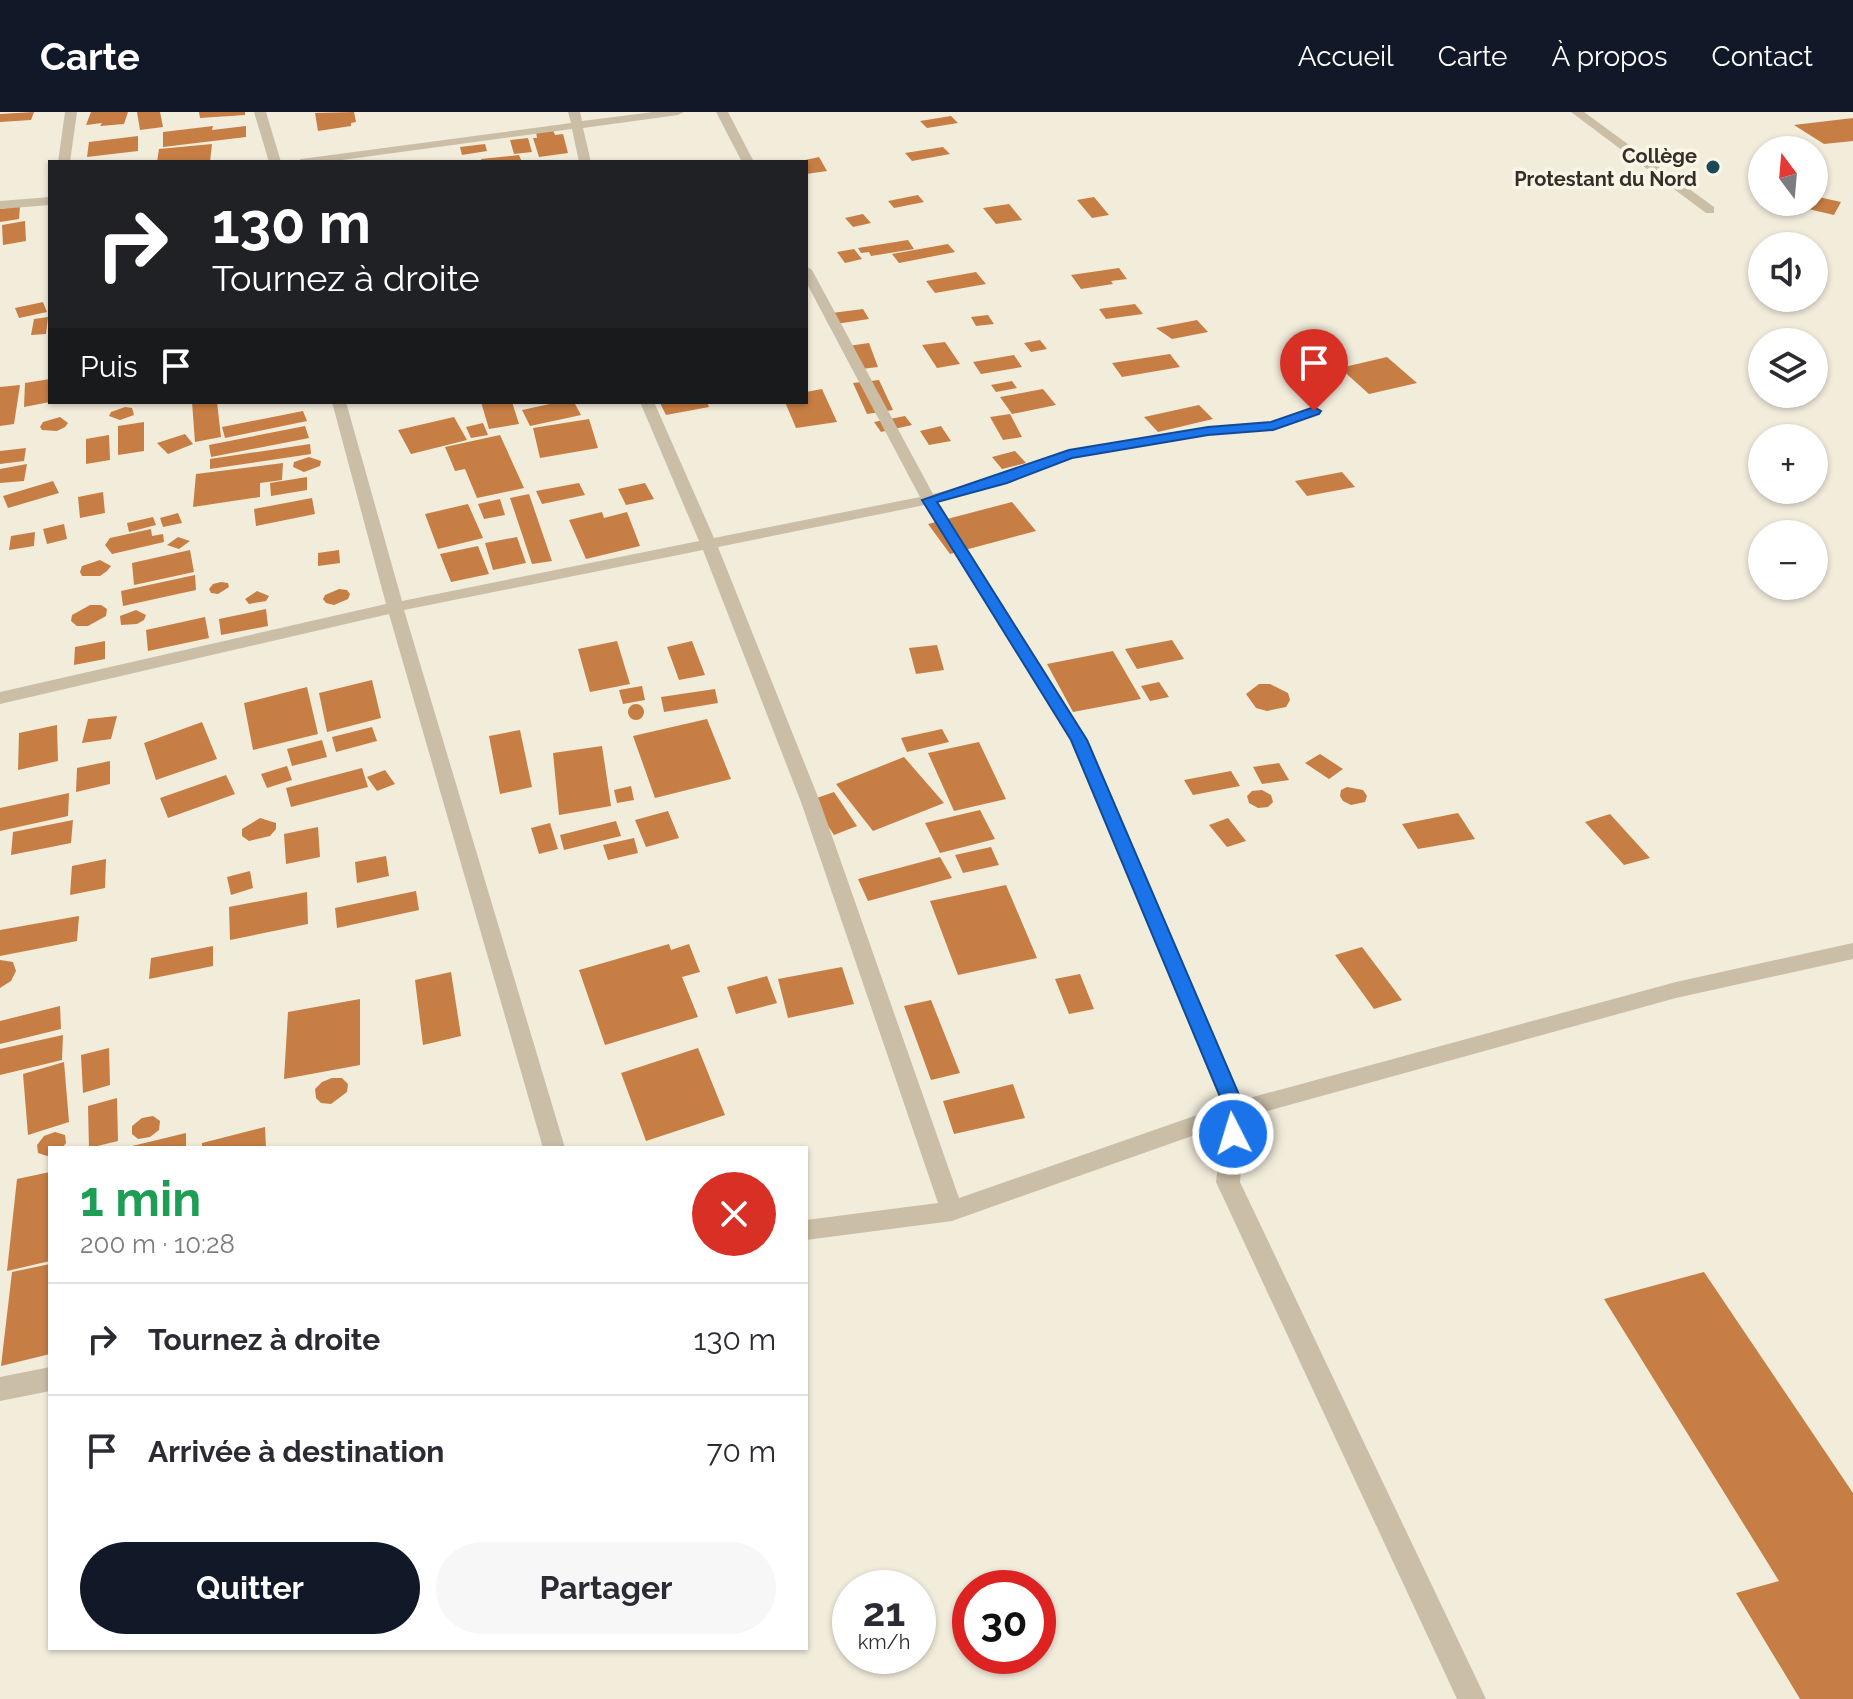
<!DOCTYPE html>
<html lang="fr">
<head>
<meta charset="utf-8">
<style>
  body { margin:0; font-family:Raleway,sans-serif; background:#f7f7f7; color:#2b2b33; height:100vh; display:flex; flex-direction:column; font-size:30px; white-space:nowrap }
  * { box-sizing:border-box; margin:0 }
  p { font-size:26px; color:#7c7c81 }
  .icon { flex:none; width:44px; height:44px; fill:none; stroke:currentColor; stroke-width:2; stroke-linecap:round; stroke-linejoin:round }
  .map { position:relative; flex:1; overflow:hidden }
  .drawer { position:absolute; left:48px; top:1034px; width:760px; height:504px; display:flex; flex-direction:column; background:#fff; border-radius:0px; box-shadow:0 2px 6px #0004 }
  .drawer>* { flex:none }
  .top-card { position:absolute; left:48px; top:48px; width:760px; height:244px; border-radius:0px; box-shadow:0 2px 6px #0004; background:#202124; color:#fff; overflow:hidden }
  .needle { width:52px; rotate:344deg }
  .fabs { position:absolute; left:1748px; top:24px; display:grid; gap:16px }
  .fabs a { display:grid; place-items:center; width:80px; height:80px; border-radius:50%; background:#fff; box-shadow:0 2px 6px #0004; font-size:40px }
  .speed { position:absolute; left:832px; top:1458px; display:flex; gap:16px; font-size:40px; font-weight:700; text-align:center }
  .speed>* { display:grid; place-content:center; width:104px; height:104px; border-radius:50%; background:#fff; box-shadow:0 2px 6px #0004; line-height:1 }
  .speed small { font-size:20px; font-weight:400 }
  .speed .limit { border:12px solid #d22; background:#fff; color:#111 }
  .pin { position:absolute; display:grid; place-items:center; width:68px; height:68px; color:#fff; margin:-82px -34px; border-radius:50% 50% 50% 0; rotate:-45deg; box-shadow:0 0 8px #0007 }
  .pin .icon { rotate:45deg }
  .me { position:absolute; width:88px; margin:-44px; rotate:355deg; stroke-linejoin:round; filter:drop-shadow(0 0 6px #0008) }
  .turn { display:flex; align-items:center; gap:28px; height:168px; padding:0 32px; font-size:36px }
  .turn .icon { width:104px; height:104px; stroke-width:2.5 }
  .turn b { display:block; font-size:56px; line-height:68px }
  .then { display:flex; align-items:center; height:76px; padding:0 32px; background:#0003; gap:16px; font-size:30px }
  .round { display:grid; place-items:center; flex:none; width:84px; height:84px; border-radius:42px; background:#f7f7f7 }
  .summary { display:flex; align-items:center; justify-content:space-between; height:136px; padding:0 32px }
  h1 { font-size:48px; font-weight:700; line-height:60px; color:#1e9e55 }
  .button { display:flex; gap:16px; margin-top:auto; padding:16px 32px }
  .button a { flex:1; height:92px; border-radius:48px; background:#111827; color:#fff; font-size:32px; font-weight:700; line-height:92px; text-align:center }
  .button a+a { background:#f7f7f7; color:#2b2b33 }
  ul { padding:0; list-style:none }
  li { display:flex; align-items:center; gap:24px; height:112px; padding:0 32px; border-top:2px solid #e1e1e2 }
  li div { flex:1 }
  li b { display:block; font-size:30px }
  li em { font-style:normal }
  header { display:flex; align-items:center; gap:48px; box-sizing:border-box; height:112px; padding:0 40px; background:#111827; color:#fff }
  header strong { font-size:38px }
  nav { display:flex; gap:44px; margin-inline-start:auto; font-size:28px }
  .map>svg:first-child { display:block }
</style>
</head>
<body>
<header>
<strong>Carte</strong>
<nav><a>Accueil</a><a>Carte</a><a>À propos</a><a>Contact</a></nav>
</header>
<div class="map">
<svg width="1853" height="1587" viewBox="0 0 1853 1587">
  <rect width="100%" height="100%" fill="#f2ecdb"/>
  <path fill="#c77e44" d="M34,0L31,8L0,10V2Z
    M91,0H128L124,12L100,14L102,11L86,13Z
    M137,0H160L163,15L140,18Z
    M199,0H245V3L200,6Z
    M354,0L356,10L351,11V14L318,19L315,1Z
    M951,4L958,11L927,16L920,9Z
    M1853,6V29L1824,32L1794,13Z
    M213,14L212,18L246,14V25L163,35V20Z
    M553,18L555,23L563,22L568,41L539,45L533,26H537L536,20Z
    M138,24V39L87,45L89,30Z
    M528,26L532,40L514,42L510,28Z
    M212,32L210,50H157L159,37Z
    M485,32L487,39L462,43L460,35Z
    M943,35L950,42L912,49L905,41Z
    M519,43L522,50H482L481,47Z
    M819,45L827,59L806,62V50H796Z
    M918,83L924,90L894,96L888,89Z
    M1814,84L1841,90L1834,103L1783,91L1814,90Z
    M1094,85L1109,103L1092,106L1077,88Z
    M1009,92L1022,108L996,112L983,96Z
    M20,94L19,107L0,110V97Z
    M863,102L871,111L853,115L845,106Z
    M25,109L26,129L3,133L2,113Z
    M908,128L914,137L871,144L869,140L861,141L858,136Z
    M948,132L955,140L899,151L892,142Z
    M854,137L862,147L845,151L837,140Z
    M1119,156L1127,167L1111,169L1113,172L1081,177L1071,163Z
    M976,160L986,172L935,181L926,169Z
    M43,190L47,200L19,206L15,196Z
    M1135,192L1143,202L1106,207L1099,197Z
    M863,197L869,207L829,213L824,202Z
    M988,203L994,212L976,214L971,205Z
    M48,205L46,222L31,223L34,207Z
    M1197,208L1208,220L1172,227L1156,216Z
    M1040,228L1047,237L1031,240L1024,231Z
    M945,230L960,252L937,256L922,233Z
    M869,231L878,255L853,258L841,235Z
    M1170,242L1180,255L1122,265L1112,251Z
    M1014,243L1022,255L981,262L973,250Z
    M1387,245L1417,271L1369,282L1340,256Z
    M50,267V290L24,295L25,271Z
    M879,268L893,298L867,302L853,271Z
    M1012,269L1017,276L996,280L991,273Z
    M20,273L14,312L0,314V275Z
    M822,277L837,310L796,316L785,290H806V280Z
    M1043,277L1056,293L1012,302L1000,285Z
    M192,290H217L221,325L195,330Z
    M481,290H512L519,312L489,317Z
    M559,290H574L581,303L530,314L522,298Z
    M707,290L709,295L666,303L660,291Z
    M1199,293L1213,307L1158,320L1144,305Z
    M125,295L132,296L134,303L120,308L109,304L111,300Z
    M303,299L307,309L225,326L222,315Z
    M1010,302L1022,325L1003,328L990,305Z
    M905,304L912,313L881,320L874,310Z
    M60,305L68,311L65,315L57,319L42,318L40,315L43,310Z
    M454,305L467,328L411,342L398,318Z
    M589,307L598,336L540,346L533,316Z
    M144,310V339L118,343V314Z
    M483,311L488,323L471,326L466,315Z
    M305,314L309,326L211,345L209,333Z
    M941,314L951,329L929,333L920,319Z
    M185,322L193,332L168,342L157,331Z
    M109,323L110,348L86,352V327Z
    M500,323L524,376L477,386L465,357L455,359L445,335Z
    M310,332L311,342L210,357V347Z
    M26,336L24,349L0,352V339Z
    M1015,339L1026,351L1002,357L992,345Z
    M309,345L321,349L320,354L304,360L293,355L294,350Z
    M283,351L282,368L260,371V385L193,395L196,362Z
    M27,352L24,369L0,371V357Z
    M1342,360L1355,375L1307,384L1295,369Z
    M307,365V378L271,384L270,371Z
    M53,369L59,381L8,396L3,384Z
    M579,371L585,383L542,392L536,379Z
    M645,371L654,387L626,393L618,377Z
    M103,380L105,401L80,406L78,385Z
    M529,382L552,449L532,452L510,386Z
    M312,386L315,402L256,414L254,397Z
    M500,387L505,403L484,407L478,392Z
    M1012,390L1036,419L950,442L928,412Z
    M468,392L483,426L438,437L425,402Z
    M602,400L604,406L627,400L640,434L586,447L569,408Z
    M178,401L182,411L163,415L160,406Z
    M153,405L156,413L129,420L127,411Z
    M64,412L67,427L47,432L43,417Z
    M151,417L152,424L163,422L164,430L112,442L105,433L110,426Z
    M35,420L34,434L9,438L11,424Z
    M178,425L190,429L179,437L167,433Z
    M517,425L526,451L493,458L485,431Z
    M478,434L489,462L451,470L440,442Z
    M190,438L194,460L134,473L132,451Z
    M339,438L340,451L318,454V441Z
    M100,448L111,454L107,459L100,464H82L80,460L82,454Z
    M195,463L196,478L123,494L121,479Z
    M221,470L228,471L229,475L218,482L211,481L209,477L213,472Z
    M339,477L347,478L350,482L348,487L334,493L326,491L323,487L325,483Z
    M257,479L269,484L266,489L249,492L245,487Z
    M90,493H101L107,497L106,504L88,514H77L71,509L72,503Z
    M266,497L268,514L221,523L219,507Z
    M136,498L146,503L144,508L137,512L121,513L120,504Z
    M205,505L209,526L148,539L146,518Z
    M1172,528L1184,547L1137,557L1125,537Z
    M105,529V547L74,553L75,535Z
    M617,529L630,572L590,580L578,537Z
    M692,529L705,563L679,568L667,535Z
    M937,533L944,558L916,562L909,536Z
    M1113,539L1141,587L1073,600L1047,552Z
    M372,568L381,606L327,620L319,581Z
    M1159,570L1169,585L1150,589L1141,574Z
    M1259,572H1270L1288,581L1290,588L1286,595L1267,599L1256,596L1246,582Z
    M642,574L645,588L623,592L619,578Z
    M307,575L318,622L253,638L244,591Z
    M715,577L718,591L664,600L661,585Z
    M628 600a8 8 0 1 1 16 0a8 8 0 1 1-16 0Z
    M117,604L111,627L82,631L88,607Z
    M707,607L731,667L655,686L633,624Z
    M202,610L217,647L156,668L144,631Z
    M57,613L58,649L18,658L19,621Z
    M372,615L377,629L336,640L332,625Z
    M942,617L949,630L907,640L901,626Z
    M520,618L532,675L500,682L489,624Z
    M322,628L327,645L292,654L287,637Z
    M979,630L1006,687L954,699L928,641Z
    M602,634L611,694L559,703L553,641Z
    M1320,642L1343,657L1329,667L1305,651Z
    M904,645L944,691L873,719L836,672Z
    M110,649V672L76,680L77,656Z
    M1279,651L1289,668L1262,672L1253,655Z
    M287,654L292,668L267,676L261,662Z
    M362,656L368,675L291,695L286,676Z
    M385,658L395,672L377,679L367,665Z
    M1231,659L1240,674L1193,683L1184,668Z
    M226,663L235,682L168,706L160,686Z
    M631,674L634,688L617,691L614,678Z
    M1347,675L1363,678L1367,684L1365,690L1351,693L1343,689L1340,684L1341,678Z
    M1262,678L1271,683L1273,690L1268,695L1258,696L1249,691L1247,684L1252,679Z
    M834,680L857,714L834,723L811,688Z
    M69,681L68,704L0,719V696Z
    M980,698L995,727L940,741L925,711Z
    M668,699L679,726L646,735L635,708Z
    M1458,701L1475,727L1418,737L1402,712Z
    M1610,702L1650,746L1624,753L1585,710Z
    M260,706L276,711V717L270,724L249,729L242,724V717Z
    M1228,706L1246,729L1227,735L1209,713Z
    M73,708L71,731L11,743L13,720Z
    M616,709L621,724L564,738L560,723Z
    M550,711L558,737L539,742L531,716Z
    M318,715L320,745L286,752L284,722Z
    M634,726L638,741L608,748L603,733Z
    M991,735L999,753L963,761L955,743Z
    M386,744L389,764L357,771L355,750Z
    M940,745L952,766L868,789L858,767Z
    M106,747L105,776L70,783L72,754Z
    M250,759L253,776L231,783L227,765Z
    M1006,773L1037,846L958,863L930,789Z
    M416,779L419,798L337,816L335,796Z
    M307,780L308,812L230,828L229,795Z
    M79,804L77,829L0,844V818Z
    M669,832L671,838L689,832L700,860L682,865L698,905L605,933L579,858Z
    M213,834V854L149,867L151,846Z
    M1362,835L1402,888L1374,897L1335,843Z
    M0,848L13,850L16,859L11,869L0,876Z
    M842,855L854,892L788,906L778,867Z
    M451,860L461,924L423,933L415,868Z
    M1080,862L1094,897L1069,902L1055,867Z
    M767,864L777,891L736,902L727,875Z
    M360,887V953L284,967L288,900Z
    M931,888L960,961L931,968L904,894Z
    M60,894L61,917L0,932V909Z
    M63,923L62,948L0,963V937Z
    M109,936L110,973L83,981L81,943Z
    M698,936L725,1003L646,1029L621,961Z
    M64,950L69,1010L28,1023L23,962Z
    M332,966H342L348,972L347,980L331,992L321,991L316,986L315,977L322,970Z
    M1013,972L1025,1006L954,1022L943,989Z
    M117,986L118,1029L89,1036L88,994Z
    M153,1004L160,1009L159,1018L150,1025L138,1027L132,1022V1014L142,1006Z
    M265,1015L266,1036H202V1031Z
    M55,1020L65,1023L66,1031L62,1036H50V1043L47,1044L38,1041L37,1033L44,1024Z
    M186,1021V1036H128V1035Z
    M50,1060V1149L7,1159L17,1067Z
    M50,1152V1242L1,1254L12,1160Z
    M1704,1160L1853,1381V1587H1800L1736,1481L1779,1469L1604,1187Z"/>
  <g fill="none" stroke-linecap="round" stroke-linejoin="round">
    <path fill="#cabea7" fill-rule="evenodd" d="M65,0H77L70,50H58Z
      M254,0H266L281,50H269Z
      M568,0H580L582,9L653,0H684L678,3L583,16L591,50H579L572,17L327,50H295L301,47L571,11Z
      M716,0H728L754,50H742Z
      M1571,0H1584L1714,95V101H1706Z
      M50,85V93L0,97V89Z
      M806,154L812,158L933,382L998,365L1069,338L1208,315L1271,310L1314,295L1321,299L1273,318L1208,323L1072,346L1008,371L938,390L1088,628L1242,988L1676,870L1853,831V847L1676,886L1246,1005L1240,1070L1486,1587H1457L1216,1070L1223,1013L952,1109L806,1128V1108L938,1091L801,690L703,438L404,498L565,1036H543L389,502L0,592V580L386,492L332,290H346L402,489L699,429L640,290H654L714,426L920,385L806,170ZM925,393L1070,628L1223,994L959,1086L820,690L718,435Z
      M50,1255V1279L0,1289V1265Z"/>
  </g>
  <path fill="#1a73e8" stroke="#114b97" stroke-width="2" d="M1314,295L1321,299L1319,302L1273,318L1208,323L1072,346L1007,371L937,390L1087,628L1246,999L1240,1028L1233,1031L1226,1028L1223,1022L1226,999L1071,628L922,388L1069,338L1208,315L1271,310Z"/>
  <circle fill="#1d4858" stroke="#f9f5e7" stroke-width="3" cx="1713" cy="55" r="8"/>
  <g text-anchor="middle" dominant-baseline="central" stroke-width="7" stroke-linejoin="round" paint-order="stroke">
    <g font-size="20" font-weight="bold" fill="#362f27" stroke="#f9f5e7" text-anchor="end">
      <text x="1697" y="44">Collège<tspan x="1697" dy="23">Protestant du Nord</tspan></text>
    </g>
  </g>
</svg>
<div class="fabs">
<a><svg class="needle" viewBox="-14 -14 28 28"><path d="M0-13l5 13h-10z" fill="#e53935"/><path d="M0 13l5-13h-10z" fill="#7c7c81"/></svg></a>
<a><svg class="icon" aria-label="sound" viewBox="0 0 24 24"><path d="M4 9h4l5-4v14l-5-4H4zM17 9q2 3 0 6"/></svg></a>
<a><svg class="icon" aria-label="layers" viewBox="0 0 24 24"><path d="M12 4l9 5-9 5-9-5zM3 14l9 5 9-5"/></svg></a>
<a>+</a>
<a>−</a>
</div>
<div class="speed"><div>21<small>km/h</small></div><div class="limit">30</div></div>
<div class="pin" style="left:1314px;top:299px;background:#d93025"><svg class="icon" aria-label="arrive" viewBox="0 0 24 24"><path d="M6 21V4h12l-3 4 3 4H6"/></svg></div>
<svg class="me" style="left:1233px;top:1022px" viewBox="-20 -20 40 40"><circle r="17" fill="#1a73e8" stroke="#fff" stroke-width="3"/><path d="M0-11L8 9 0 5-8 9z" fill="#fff"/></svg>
<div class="top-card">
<div class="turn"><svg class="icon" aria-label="right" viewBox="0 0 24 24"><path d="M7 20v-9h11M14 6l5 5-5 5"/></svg><div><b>130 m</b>Tournez à droite</div></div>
<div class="then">Puis<svg class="icon" aria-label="arrive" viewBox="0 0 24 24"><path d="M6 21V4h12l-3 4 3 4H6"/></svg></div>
</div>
<section class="drawer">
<div class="summary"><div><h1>1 min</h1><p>200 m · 10:28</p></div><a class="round" style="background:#d93025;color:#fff"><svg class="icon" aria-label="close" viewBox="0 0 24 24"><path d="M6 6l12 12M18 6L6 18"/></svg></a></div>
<ul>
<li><svg class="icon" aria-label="right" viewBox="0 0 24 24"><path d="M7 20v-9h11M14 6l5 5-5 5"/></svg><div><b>Tournez à droite</b></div><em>130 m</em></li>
<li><svg class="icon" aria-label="arrive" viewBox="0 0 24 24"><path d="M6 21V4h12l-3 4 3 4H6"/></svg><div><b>Arrivée à destination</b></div><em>70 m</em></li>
</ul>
<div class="button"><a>Quitter</a><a>Partager</a></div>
</section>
</div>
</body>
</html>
